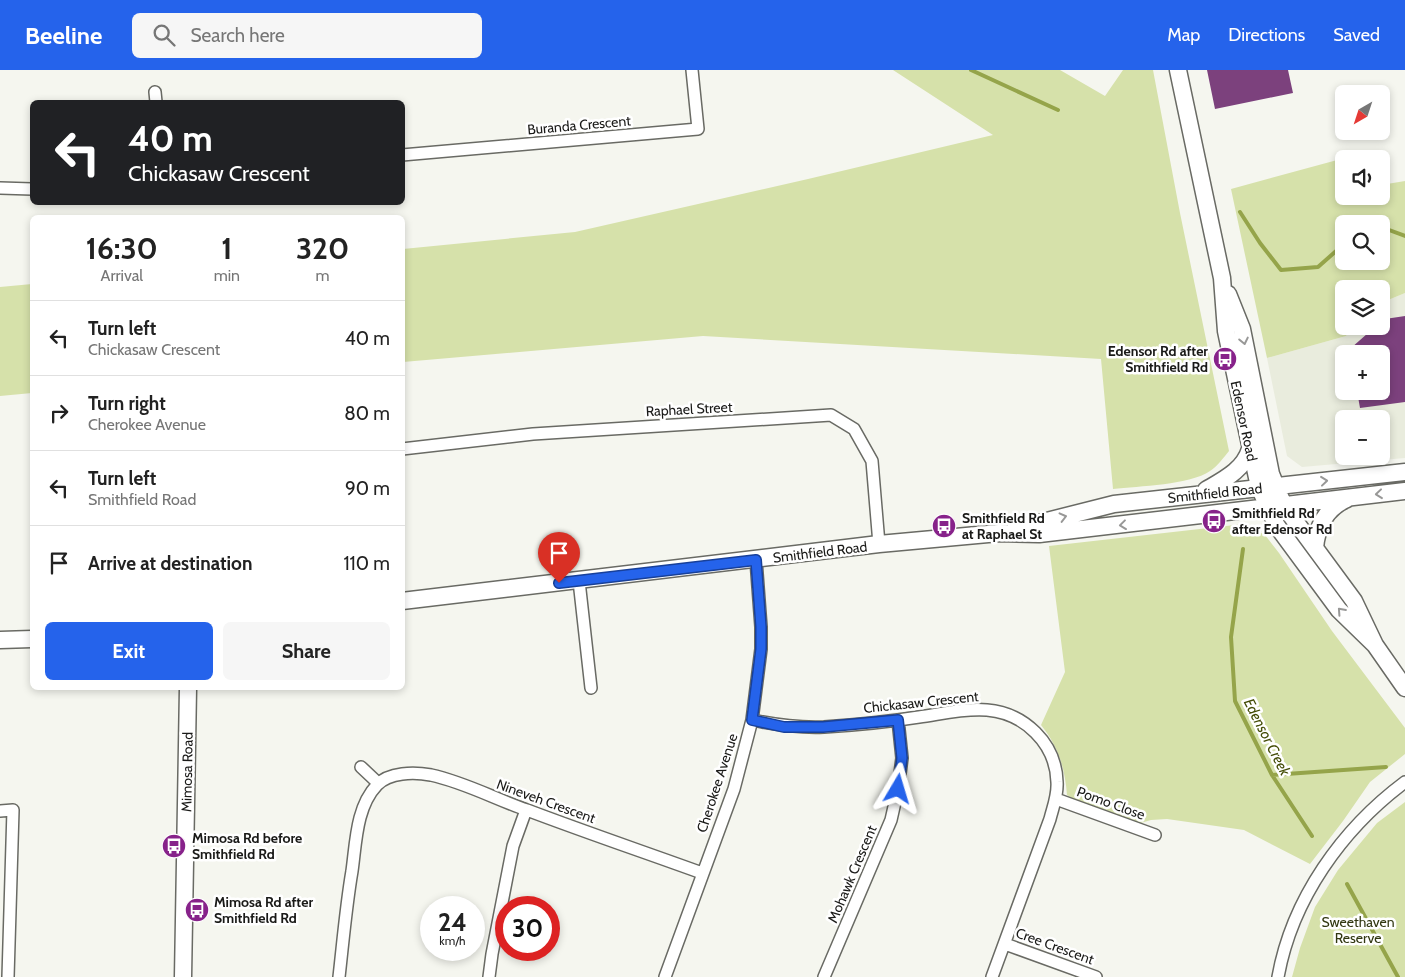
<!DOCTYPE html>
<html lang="en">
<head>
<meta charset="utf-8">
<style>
  body { margin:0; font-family:Cabin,sans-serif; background:#f6f6f6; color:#222; height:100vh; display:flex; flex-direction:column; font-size:19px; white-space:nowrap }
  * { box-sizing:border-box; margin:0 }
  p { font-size:16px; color:#767676 }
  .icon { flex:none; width:28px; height:28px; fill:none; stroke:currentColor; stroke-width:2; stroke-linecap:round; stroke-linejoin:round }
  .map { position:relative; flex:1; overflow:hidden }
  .sheet { position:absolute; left:30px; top:145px; width:375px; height:475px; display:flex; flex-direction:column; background:#fff; border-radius:8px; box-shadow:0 2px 8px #0003 }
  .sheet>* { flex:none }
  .top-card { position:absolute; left:30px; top:30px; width:375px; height:105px; border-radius:8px; box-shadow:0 2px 8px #0003; background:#202124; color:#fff; overflow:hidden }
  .needle { width:32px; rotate:219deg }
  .tools { position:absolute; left:1335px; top:15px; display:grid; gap:10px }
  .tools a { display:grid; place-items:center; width:55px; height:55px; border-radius:8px; background:#fff; box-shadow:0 2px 8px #0003; font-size:25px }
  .speed { position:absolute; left:420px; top:826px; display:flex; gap:10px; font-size:25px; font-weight:700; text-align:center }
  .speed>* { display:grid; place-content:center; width:65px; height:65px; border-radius:50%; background:#fff; box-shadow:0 2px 8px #0003; line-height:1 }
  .speed small { font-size:12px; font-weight:400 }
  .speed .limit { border:8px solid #d22; background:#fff; color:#111 }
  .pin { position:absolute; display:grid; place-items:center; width:42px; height:42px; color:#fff; margin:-51px -21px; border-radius:50% 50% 50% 0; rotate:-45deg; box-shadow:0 0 5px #0007 }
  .pin .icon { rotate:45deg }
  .me { position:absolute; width:55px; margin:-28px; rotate:7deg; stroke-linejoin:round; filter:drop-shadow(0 0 4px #0008) }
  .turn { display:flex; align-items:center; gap:18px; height:105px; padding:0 15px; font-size:22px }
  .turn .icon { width:65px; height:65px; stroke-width:2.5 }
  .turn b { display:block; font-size:35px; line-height:42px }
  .eta { display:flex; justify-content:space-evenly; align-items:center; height:85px; text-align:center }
  .eta b { font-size:30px; font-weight:800; line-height:35px }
  .button { display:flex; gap:10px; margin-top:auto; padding:10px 15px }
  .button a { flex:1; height:58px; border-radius:8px; background:#2563eb; color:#fff; font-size:20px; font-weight:800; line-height:58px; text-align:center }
  .button a+a { background:#f6f6f6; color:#222 }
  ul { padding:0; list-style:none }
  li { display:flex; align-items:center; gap:15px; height:75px; padding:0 15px; border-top:1px solid #e0e0e0 }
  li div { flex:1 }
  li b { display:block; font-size:19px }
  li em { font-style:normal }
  header { display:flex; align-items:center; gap:30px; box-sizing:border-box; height:70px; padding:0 25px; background:#2563eb; color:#fff }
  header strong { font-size:24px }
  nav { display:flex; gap:28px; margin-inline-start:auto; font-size:18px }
  .search { width:350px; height:45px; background:#f6f6f6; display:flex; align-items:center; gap:12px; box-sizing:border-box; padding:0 18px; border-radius:8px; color:#767676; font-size:19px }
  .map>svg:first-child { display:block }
</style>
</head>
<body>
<header>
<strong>Beeline</strong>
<div class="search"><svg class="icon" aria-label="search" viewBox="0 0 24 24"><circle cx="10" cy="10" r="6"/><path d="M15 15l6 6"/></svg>Search here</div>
<nav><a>Map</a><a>Directions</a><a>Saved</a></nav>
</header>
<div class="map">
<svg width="1405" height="907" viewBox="0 0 1405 907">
  <rect width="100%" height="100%" fill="#f5f6ef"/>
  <path fill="#e9ecdd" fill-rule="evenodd" d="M1405,223V388L1302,397L1287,386L1267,288L1346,266L1354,256H1381V233ZM1344,284H1381V321H1344ZM1344,349H1381V386H1344Z"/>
  <path fill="#d6e1aa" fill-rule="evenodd" d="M893,0H1060L1105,26L1123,0H1153L1180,143L1229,381C1223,388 1218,396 1210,401C1190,415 1139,416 1113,419L1101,289L703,266L403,292V179L575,162L808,109L993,65Z
    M1352,86L1353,89H1344V126H1381V115L1405,111V223L1381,233V219H1344V256H1354L1346,266L1267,288L1231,119ZM1344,154H1381V191H1344Z
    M32,214V323L0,326V217Z
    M1244,454L1265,465L1279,483L1332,561L1405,658V684L1370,712L1343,751L1310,794L1244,760L1167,749L1151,750L1137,754L1073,729L1067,725C1065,698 1058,676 1041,655L1065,602L1049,476Z
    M1405,732V907H1292L1300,878L1315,837L1338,800L1377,753Z"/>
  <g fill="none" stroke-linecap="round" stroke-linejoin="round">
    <path stroke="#95a44a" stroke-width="4" d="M971,0L1058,40
      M1240,142L1260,173L1281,200L1318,197L1344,174
      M1381,157L1405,166
      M1243,479L1231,567L1235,631L1272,705L1312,766
      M1272,705L1386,697
      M1347,814L1398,907"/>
  </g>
  <path fill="#7c417d" d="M1207,0H1288L1293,23L1215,39Z
    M1405,246V332L1360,338L1357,321H1381V284H1352L1351,278L1376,256H1381V252L1385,249Z"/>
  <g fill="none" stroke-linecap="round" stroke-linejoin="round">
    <g stroke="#696a64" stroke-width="14">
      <path id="minor" d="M155,22L156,32
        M402,85L698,59L692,0
        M0,118L32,119
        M402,379L533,364L831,345L854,359L872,391L879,474
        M579,511L591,618
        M752,650C776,655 799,658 824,657C855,655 887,652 919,647C941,644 964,638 987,640C1024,643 1056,673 1057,712C1058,725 1053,737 1050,749L992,907
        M361,697L378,713
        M1056,729L1155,765
        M0,741L13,740L8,907
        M1005,874L1096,907
        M339,907C343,872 346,836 352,801C356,773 356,737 377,715C389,702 414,702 431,705C464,712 495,729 527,740C585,762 644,782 702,803
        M489,907L492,884L513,776L526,740
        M665,907L734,719L752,650L761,579V557L756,490
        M824,907L891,750L898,719L902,688L898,650
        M1278,907C1292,829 1342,759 1405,712"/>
    </g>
    <g stroke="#696a64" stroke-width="19">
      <path id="secondary" d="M1178,0L1222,208L1226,261L1259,417L1277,456L1339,540L1375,575
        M1228,224L1242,259L1271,404L1284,436L1354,531L1375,575L1405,618
        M1206,420C1223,410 1244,400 1250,379
        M1015,459L1114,434L1405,402
        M1315,478C1317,456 1326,438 1347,429
        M402,531L879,474L999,463L1039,464L1405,421
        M0,570L32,569
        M183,907L188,618"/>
    </g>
    <use href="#minor" stroke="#fff" stroke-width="11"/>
    <use href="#secondary" stroke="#fff" stroke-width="16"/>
  </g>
  <defs><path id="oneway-chevron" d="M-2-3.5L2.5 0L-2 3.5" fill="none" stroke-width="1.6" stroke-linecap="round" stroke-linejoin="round" transform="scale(1.25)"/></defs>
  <g stroke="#989897">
    <use href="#oneway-chevron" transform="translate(1244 271) rotate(78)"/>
    <use href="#oneway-chevron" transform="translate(1324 411) rotate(-6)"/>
    <use href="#oneway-chevron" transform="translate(1379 424) rotate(174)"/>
    <use href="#oneway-chevron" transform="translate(1063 447) rotate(-14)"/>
    <use href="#oneway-chevron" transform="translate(1123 455) rotate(173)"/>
    <use href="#oneway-chevron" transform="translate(1341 541) rotate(-132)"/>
  </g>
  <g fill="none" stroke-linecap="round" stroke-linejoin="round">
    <g stroke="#184099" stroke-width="12">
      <path id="route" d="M559,513L756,490L761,557V579L752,650L784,657H823L898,650L902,688L898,719"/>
    </g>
    <use href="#route" stroke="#2563eb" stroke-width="9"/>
  </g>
  <defs>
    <g id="bus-disc" transform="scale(1.25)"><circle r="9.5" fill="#87228a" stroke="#fff"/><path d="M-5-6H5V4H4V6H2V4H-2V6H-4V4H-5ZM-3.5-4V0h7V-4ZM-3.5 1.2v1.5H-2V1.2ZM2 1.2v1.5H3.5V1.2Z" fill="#fff"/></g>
  </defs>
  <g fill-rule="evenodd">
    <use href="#bus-disc" x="1225" y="289"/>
    <use href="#bus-disc" x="1214" y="451"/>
    <use href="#bus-disc" x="944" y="456"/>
    <use href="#bus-disc" x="174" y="776"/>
    <use href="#bus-disc" x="197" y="840"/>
  </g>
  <g text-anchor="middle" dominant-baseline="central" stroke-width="5" stroke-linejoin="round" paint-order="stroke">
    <g font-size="14" fill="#1a1a18" stroke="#fff">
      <text transform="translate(579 55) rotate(-5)">Buranda Crescent</text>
      <text transform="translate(689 339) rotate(-3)">Raphael Street</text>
      <text transform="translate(1244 351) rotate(78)">Edensor Road</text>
      <text transform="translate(1215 423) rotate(-6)">Smithfield Road</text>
      <text transform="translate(820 482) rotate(-7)">Smithfield Road</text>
      <text transform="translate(921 632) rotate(-6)">Chickasaw Crescent</text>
      <text transform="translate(187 702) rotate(-89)">Mimosa Road</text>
      <text transform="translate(717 713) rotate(-72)">Cherokee Avenue</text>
      <text transform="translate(546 731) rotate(20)">Nineveh Crescent</text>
      <text transform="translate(1111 733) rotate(20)">Pomo Close</text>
      <text transform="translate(852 804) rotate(-67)">Mohawk Crescent</text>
      <text transform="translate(1055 876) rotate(20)">Cree Crescent</text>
    </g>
    <g font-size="14" font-weight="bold" fill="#1a1a18" stroke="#fff" text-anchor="start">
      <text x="1208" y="281" text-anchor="end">Edensor Rd after<tspan x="1208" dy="16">Smithfield Rd</tspan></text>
      <text x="1232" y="443">Smithfield Rd<tspan x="1232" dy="16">after Edensor Rd</tspan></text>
      <text x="962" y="448">Smithfield Rd<tspan x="962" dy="16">at Raphael St</tspan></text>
      <text x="192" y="768">Mimosa Rd before<tspan x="192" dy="16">Smithfield Rd</tspan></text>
      <text x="214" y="832">Mimosa Rd after<tspan x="214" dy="16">Smithfield Rd</tspan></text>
    </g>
    <g font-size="14" fill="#313711" stroke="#fff">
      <text x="1358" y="852">Sweethaven<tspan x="1358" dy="16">Reserve</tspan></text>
    </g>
    <g font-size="15" font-style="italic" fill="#434c06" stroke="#fff">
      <text transform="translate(1267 667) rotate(63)">Edensor Creek</text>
    </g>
  </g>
</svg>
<div class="tools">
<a><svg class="needle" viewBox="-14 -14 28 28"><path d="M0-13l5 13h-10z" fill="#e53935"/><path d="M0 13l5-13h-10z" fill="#767676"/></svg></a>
<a><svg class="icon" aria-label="sound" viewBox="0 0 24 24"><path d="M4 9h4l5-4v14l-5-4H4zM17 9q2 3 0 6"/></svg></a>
<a><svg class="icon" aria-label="search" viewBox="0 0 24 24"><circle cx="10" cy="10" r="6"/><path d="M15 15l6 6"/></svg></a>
<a><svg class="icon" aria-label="layers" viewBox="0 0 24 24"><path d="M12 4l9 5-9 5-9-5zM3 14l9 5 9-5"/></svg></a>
<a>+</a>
<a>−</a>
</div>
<div class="speed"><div>24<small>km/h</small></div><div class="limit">30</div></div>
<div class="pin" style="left:559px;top:513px;background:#d93025"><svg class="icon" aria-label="arrive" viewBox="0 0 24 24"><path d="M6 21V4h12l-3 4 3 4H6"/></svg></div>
<svg class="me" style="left:898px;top:719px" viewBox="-20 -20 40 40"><path d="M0-17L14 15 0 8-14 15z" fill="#2563eb" stroke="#fff" stroke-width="4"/></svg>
<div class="top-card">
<div class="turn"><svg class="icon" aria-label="left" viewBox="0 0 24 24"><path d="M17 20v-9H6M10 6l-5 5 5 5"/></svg><div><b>40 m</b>Chickasaw Crescent</div></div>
</div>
<section class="sheet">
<div class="eta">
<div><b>16:30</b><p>Arrival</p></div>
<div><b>1</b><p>min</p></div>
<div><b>320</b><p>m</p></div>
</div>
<ul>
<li><svg class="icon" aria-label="left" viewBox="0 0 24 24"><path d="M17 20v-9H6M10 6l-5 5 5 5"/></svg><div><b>Turn left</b><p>Chickasaw Crescent</p></div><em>40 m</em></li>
<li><svg class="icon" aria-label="right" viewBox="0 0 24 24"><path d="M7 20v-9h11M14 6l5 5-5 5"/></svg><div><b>Turn right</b><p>Cherokee Avenue</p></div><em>80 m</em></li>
<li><svg class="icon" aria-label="left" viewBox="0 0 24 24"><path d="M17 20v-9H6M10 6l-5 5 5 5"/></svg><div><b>Turn left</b><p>Smithfield Road</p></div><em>90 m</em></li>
<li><svg class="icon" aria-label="arrive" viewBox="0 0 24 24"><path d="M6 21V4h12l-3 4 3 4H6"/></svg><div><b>Arrive at destination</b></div><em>110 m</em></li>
</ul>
<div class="button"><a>Exit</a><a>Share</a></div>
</section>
</div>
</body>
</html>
